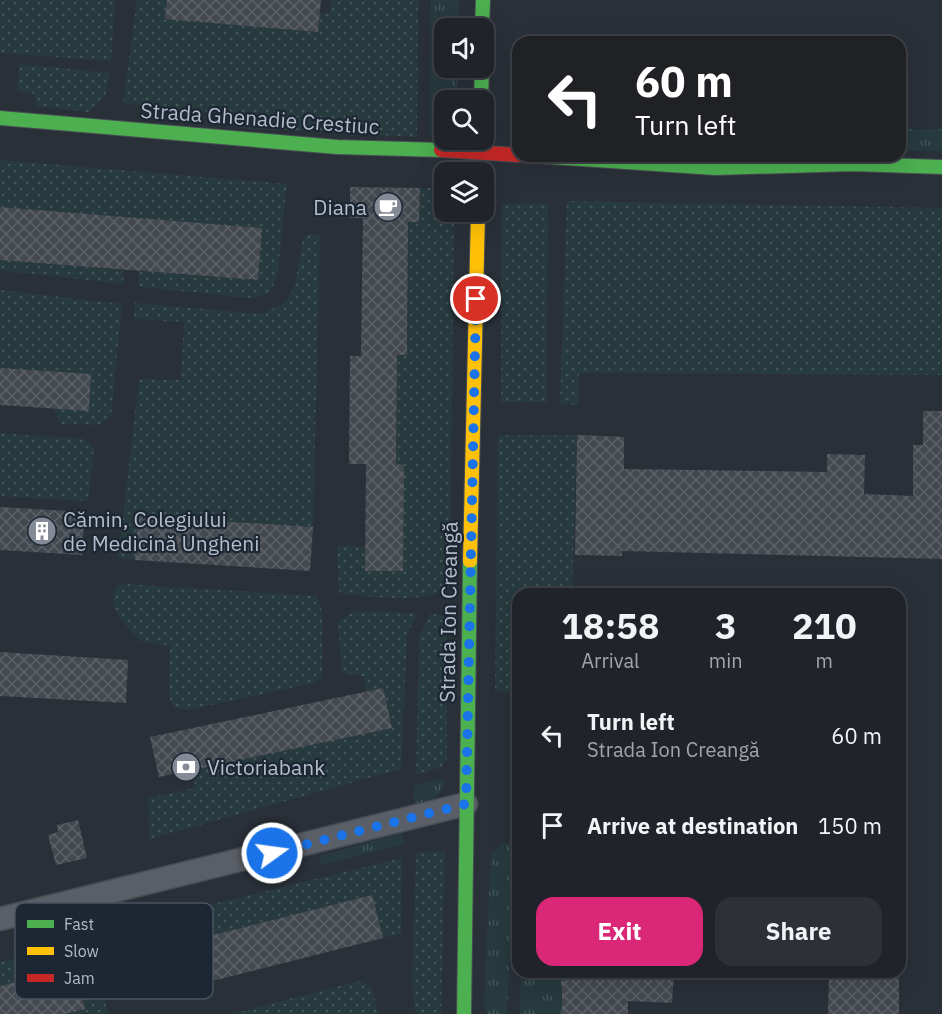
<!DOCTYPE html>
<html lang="en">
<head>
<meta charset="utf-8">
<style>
  body { margin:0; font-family:"IBM Plex Sans",sans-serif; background:#2d3036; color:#f1f3f6; height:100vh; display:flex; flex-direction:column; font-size:22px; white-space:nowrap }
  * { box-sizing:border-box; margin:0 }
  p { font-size:20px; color:#a2a4a8 }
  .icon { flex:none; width:33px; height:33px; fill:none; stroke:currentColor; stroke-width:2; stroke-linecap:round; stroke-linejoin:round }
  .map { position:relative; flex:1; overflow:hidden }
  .sheet { position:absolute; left:512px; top:588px; width:394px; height:390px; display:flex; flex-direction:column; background:#20242a; border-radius:18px; box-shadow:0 6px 24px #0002,0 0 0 2px #3d4147 }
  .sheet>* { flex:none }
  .guide { position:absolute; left:512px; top:36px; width:394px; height:126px; border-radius:18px; box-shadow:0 6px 24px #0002,0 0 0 2px #3d4147; background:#202124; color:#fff; overflow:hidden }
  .controls { position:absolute; left:434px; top:18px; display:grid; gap:12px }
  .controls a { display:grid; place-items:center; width:60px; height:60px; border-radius:12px; background:#20242a; box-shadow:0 6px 24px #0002,0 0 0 2px #3d4147; font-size:30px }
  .pin { position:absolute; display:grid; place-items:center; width:51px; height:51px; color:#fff; margin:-26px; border:3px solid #fff; border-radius:50%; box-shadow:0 2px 6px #0007 }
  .me { position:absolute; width:66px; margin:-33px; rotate:76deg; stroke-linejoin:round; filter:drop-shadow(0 0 4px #0008) }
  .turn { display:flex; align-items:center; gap:21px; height:126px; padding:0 24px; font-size:27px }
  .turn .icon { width:78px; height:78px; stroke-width:2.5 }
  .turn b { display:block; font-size:42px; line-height:51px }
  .eta { display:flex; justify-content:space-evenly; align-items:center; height:102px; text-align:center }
  .eta b { font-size:36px; font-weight:800; line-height:42px }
  .primary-button { display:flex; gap:12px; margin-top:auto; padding:12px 24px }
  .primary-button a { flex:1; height:69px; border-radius:18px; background:#db2777; color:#fff; font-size:24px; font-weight:800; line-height:69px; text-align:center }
  .primary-button a+a { background:#2d3036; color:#f1f3f6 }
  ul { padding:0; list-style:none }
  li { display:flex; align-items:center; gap:18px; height:90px; padding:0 24px }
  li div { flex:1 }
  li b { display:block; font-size:22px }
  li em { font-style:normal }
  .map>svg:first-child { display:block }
</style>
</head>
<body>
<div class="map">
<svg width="942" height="1014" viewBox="0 0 942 1014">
  <defs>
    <pattern id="grass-tufts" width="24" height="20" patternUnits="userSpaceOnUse" patternTransform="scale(1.5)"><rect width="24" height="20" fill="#273a3e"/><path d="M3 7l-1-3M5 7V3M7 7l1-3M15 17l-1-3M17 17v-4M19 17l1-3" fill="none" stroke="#445559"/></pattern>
    <pattern id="garden-dots" width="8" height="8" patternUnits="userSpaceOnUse" patternTransform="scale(1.5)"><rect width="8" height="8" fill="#273a3e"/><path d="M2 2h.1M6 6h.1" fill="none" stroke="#445559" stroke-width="1.8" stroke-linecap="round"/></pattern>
    <pattern id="building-cross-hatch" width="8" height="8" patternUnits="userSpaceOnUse" patternTransform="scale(1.5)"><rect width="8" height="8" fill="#444950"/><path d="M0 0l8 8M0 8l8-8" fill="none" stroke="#5d6168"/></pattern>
  </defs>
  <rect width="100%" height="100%" fill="#2a3038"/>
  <path fill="url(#grass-tufts)" d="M431,0H459V28H444V68H458L456,100H444V127L430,136Z
    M900,129H942V151H900Z
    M445,778C443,796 430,802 414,805V785Z
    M402,833L404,844L322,865L319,856Z
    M504,843L513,844L507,1014H487L484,1004L491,853Z
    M521,972H562V1014H520Z"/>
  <path fill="url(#garden-dots)" d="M0,0H115L111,61L0,53Z
    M137,0H167L165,19L318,32L320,13L329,14L331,0H418L417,137L240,128L221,114L123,103Z
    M19,64L110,73L105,97L89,112L36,106L33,93L17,91Z
    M0,160L287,184L277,278L269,293L253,298L139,287L138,271L258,280L262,228L0,207Z
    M420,188H439L444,192V212H454L450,586C428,606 368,596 339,593L337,545L366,547L404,465L396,464L397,355H407L408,249L396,222H419Z
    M567,201L942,208V375L579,373L578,405L560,404Z
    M502,203L548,204L547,402H501Z
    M310,234L320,236L313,527L139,516L135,560L118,558L139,379L181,380L184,322L134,319L135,303L262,314L286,302L295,285L303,238Z
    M0,260L124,270L123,284L0,270Z
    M0,290L122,304L111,417L99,425L61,424L54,409L0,368Z
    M0,433L83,439L94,448L88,501L0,496Z
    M498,435H577L572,594H518L517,692L495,691Z
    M126,584L317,596L322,612V678L313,683L188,710C177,709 172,707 169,697L170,646L140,641C128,627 102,605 118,585Z
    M355,611L418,613L407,634L401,769L149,839L148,798L195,788L193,769L392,728L383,688L366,692L363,676L342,673L338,621Z
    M431,613L446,617L447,758L442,767L416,775L419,637Z
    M445,851L441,1014H421L415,1011L412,983L416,853Z
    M402,858L401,934L383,938L371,895L130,956L122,926Z
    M90,939L108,1014H64L85,1008L74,968L0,986V962Z
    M359,981L371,986L379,1014H232Z"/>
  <path fill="url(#building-cross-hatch)" d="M167,0H321L318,32L165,19Z
    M350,187L420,188L419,222H408L407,355H397L396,464L404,465L403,571H365L366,464H349L350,356H361L363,218H350Z
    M0,207L262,228L258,280L0,260Z
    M0,368L91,374L89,411L0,405Z
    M923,411H942V559L622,551V556L575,555L577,435L624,437V469L827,472V454L865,455L864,494L913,496V445H923Z
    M0,507L85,512L82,555L0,550Z
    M138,516L313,527L310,571L135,560Z
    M0,652L128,660L126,703L0,696Z
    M383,688L392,728L159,777L150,737Z
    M78,820L87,858L56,865L48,835L58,832L57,825Z
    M372,895L383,938L141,999L130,956Z
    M74,968L85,1009L64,1014H0V986Z
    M562,972H674L672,1003L628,1001V1014H562Z
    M829,972H899V1014H828Z"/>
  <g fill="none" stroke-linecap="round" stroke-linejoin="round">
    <g stroke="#484c53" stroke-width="25">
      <path id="street" d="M0,919L466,804"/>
    </g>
    <g stroke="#484c53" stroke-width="16">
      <path id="fast" d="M482,28L483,0
        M481,100L482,68
        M0,118L337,147L441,150
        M537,156L715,168L853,164L942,167
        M464,1014L470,561"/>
    </g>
    <g stroke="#484c53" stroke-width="16">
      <path id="slow" d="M470,561L478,212"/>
    </g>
    <g stroke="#484c53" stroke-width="16">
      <path id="jam" d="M441,150L518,155"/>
    </g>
    <use href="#street" stroke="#5a5e66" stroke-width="22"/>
    <use href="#fast" stroke="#4caf50" stroke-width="14"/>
    <use href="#slow" stroke="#ffc107" stroke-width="14"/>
    <use href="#jam" stroke="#c62828" stroke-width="14"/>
  </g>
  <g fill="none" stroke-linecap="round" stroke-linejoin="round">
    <path stroke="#1a73e8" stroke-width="10" stroke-dasharray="0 18" d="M272,853L466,804L476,299"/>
  </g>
  <defs>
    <g id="cafe-disc" transform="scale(1.5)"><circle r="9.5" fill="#848b96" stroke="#1d2633"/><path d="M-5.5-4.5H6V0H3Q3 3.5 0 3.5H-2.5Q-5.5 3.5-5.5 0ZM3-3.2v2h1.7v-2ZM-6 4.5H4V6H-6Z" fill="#fff"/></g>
    <g id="building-disc" transform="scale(1.5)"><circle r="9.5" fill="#848b96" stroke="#1d2633"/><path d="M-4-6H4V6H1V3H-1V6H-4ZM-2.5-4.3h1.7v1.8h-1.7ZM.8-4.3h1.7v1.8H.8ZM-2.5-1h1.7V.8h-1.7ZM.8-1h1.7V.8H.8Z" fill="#fff"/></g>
    <g id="bank-disc" transform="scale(1.5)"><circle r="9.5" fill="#848b96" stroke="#1d2633"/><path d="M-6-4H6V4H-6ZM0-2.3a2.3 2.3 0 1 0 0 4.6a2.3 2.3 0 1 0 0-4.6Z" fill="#fff"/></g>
  </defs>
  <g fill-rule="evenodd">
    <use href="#cafe-disc" x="388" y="207"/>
    <use href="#building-disc" x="42" y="531"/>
    <use href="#bank-disc" x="186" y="767"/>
  </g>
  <g text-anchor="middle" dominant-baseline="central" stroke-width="4.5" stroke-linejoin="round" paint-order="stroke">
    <g font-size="21" fill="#b4bcc9" stroke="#1d2633">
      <text transform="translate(260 118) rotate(4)">Strada Ghenadie Crestiuc</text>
      <text transform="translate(448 612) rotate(-89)">Strada Ion Creangă</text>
    </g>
    <g font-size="21" fill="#b4bcc9" stroke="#1d2633" text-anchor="start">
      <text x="367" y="207" text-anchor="end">Diana</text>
      <text x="63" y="519">Cămin, Colegiului<tspan x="63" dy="24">de Medicină Ungheni</tspan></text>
      <text x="207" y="767">Victoriabank</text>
    </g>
  </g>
  <rect x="15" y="903" width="198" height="96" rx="9" fill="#1d2633" stroke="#4a5360" stroke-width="1.5"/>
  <rect x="27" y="920" width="27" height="8" fill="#4caf50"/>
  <rect x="27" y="947" width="27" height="8" fill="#ffc107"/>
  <rect x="27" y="974" width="27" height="8" fill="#c62828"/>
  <g font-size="16" fill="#b4bcc9">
    <text x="64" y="930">Fast</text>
    <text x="64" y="957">Slow</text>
    <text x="64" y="984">Jam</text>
  </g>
</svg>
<div class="controls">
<a><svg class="icon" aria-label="sound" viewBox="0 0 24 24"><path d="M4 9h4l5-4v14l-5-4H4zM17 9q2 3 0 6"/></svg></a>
<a><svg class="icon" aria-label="search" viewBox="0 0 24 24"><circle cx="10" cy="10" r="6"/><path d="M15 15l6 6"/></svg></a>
<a><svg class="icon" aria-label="layers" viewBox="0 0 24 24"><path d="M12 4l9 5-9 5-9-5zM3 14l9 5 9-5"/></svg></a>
</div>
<div class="pin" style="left:476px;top:299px;background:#d93025"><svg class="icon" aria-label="arrive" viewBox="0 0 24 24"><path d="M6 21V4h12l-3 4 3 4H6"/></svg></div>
<svg class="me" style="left:272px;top:853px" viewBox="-20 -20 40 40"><circle r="17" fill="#1a73e8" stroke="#fff" stroke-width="3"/><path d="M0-11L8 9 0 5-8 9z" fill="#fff"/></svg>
<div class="guide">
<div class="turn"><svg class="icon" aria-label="left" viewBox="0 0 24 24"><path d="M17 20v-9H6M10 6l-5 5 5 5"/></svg><div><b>60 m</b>Turn left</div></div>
</div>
<section class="sheet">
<div class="eta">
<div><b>18:58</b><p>Arrival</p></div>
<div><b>3</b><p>min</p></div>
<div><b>210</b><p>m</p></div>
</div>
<ul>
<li><svg class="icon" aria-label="left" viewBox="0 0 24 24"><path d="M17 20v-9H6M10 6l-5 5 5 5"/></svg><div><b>Turn left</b><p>Strada Ion Creangă</p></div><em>60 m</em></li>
<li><svg class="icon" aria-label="arrive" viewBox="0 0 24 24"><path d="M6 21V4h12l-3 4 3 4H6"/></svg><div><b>Arrive at destination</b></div><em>150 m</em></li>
</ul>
<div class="primary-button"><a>Exit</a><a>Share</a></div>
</section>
</div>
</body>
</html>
